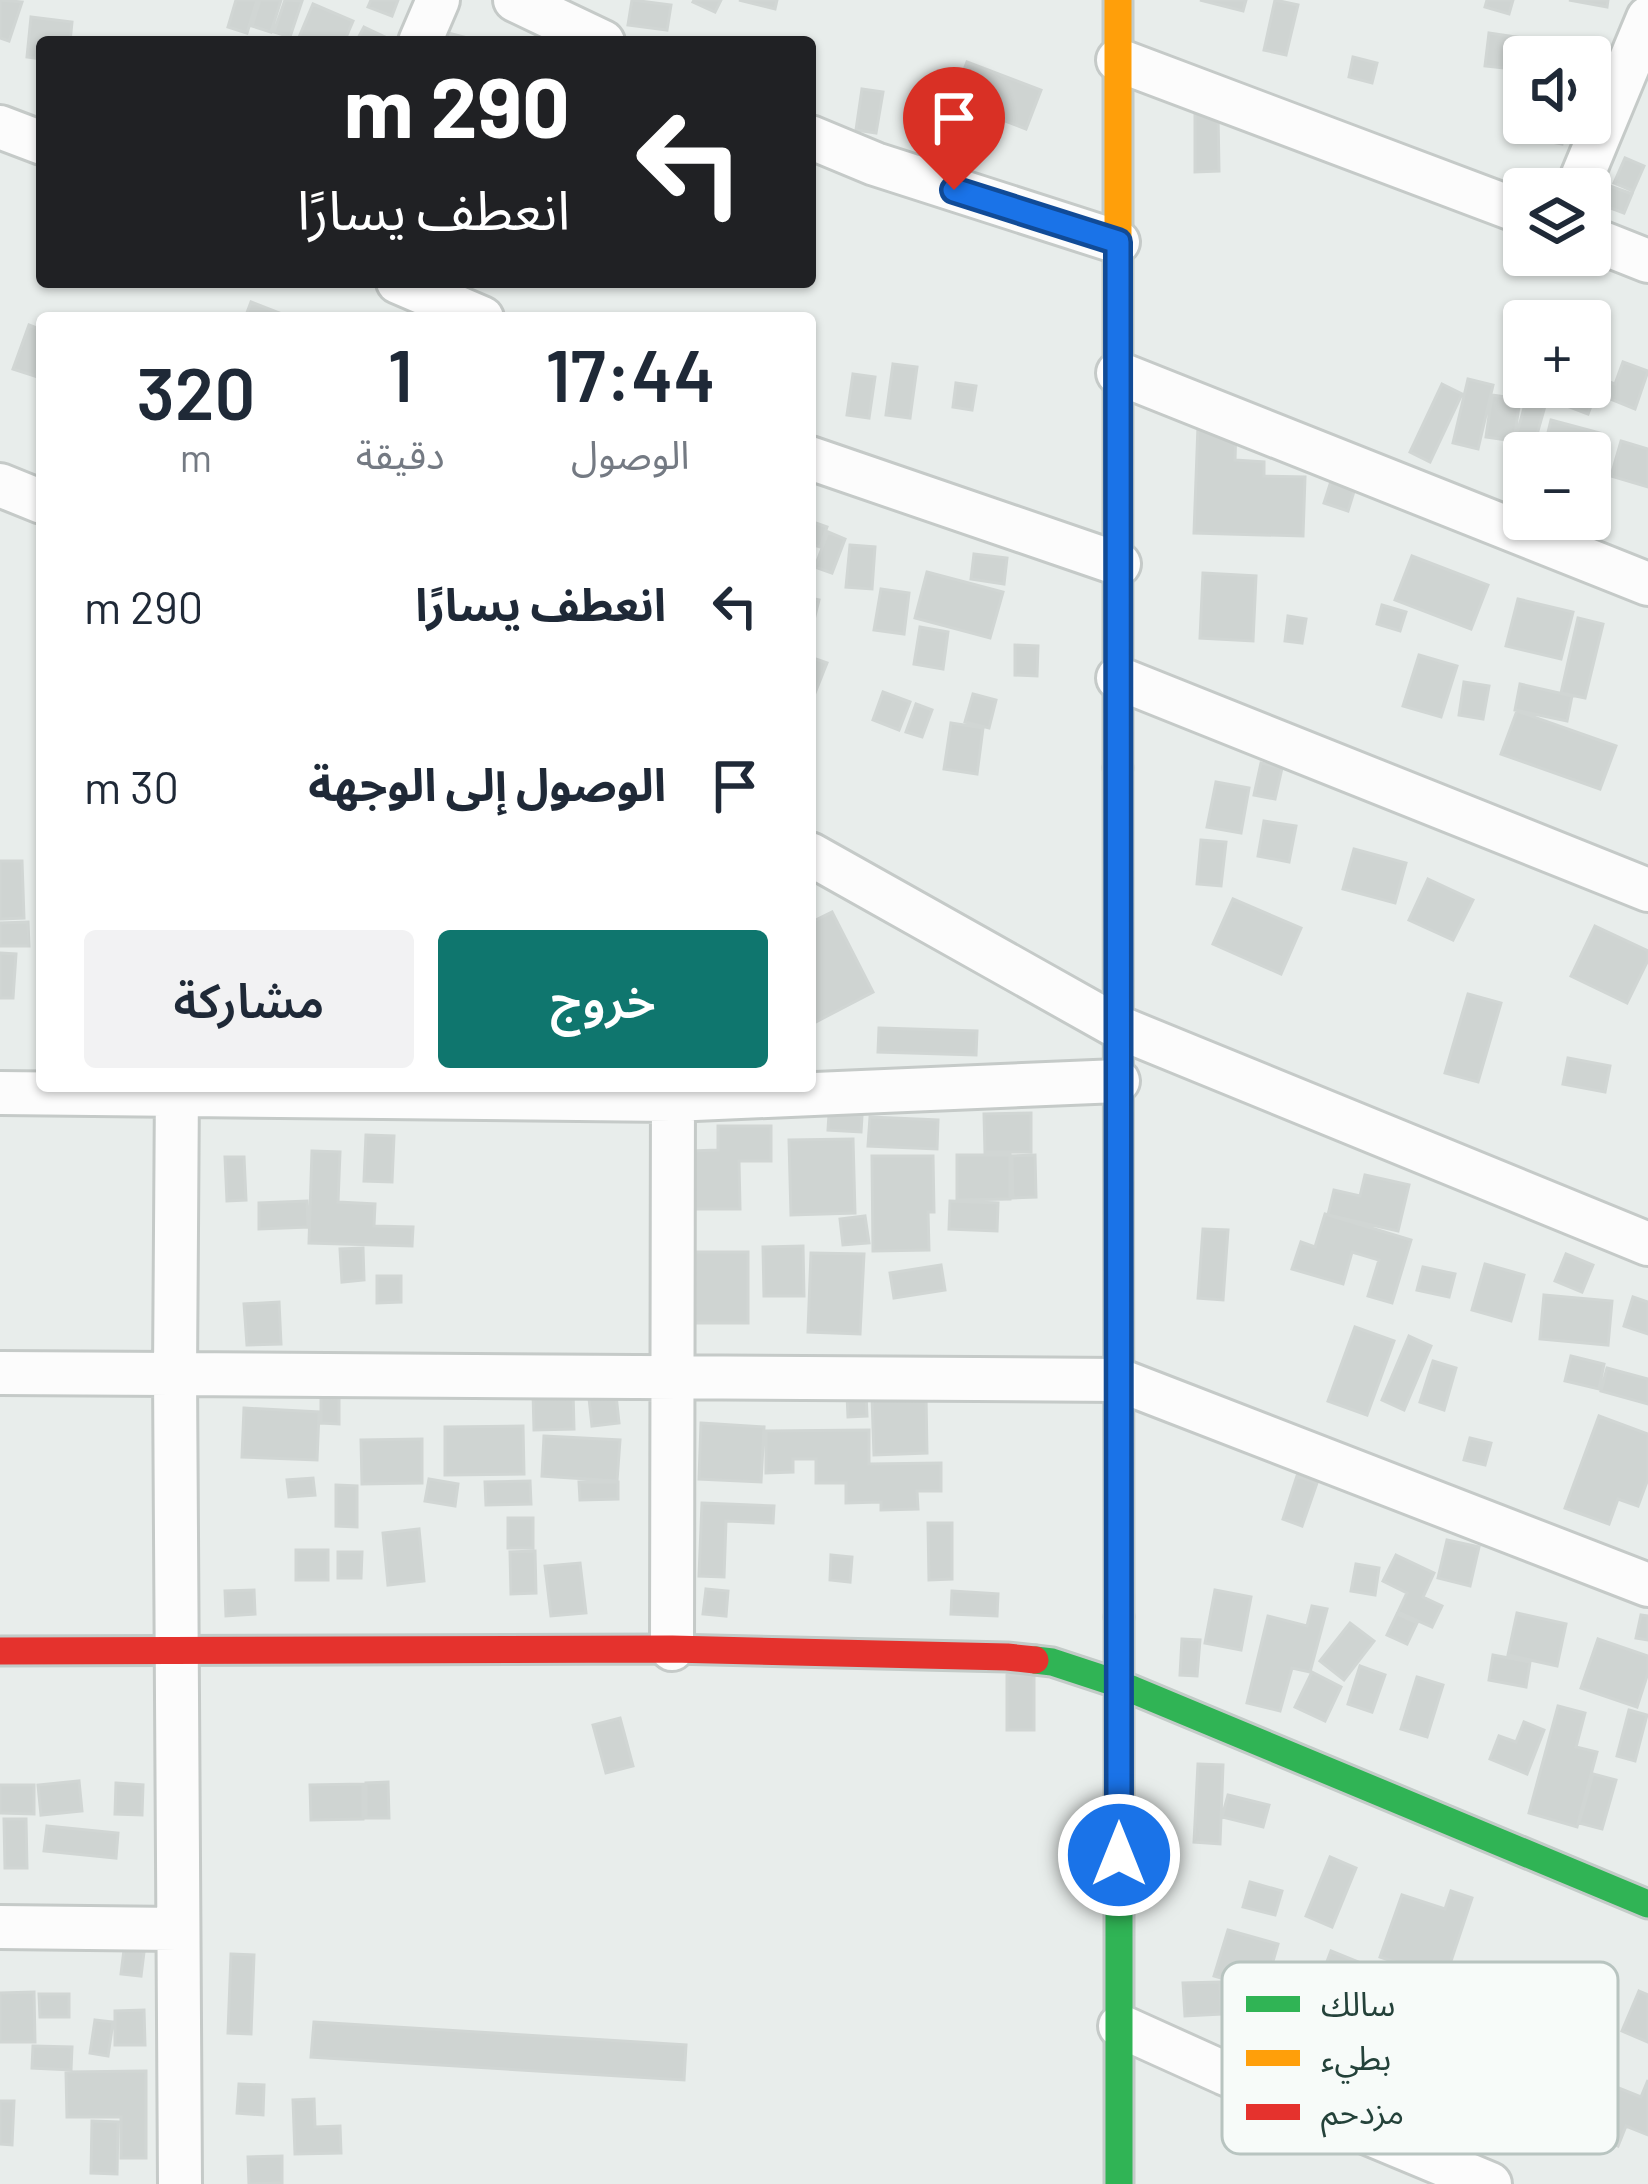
<!DOCTYPE html>
<html lang="ar">
<head>
<meta charset="utf-8">
<style>
  body { margin:0; font-family:Barlow,"Noto Sans Arabic",sans-serif; background:#f2f2f3; color:#1f2937; direction:rtl; height:100vh; display:flex; flex-direction:column; font-size:45px; white-space:nowrap }
  * { box-sizing:border-box; margin:0 }
  p { font-size:39px; color:#747a83 }
  .icon { flex:none; width:66px; height:66px; fill:none; stroke:currentColor; stroke-width:2; stroke-linecap:round; stroke-linejoin:round }
  .map { position:relative; flex:1; overflow:hidden; direction:ltr }
  .drawer { position:absolute; left:36px; top:312px; width:780px; height:780px; display:flex; flex-direction:column; background:#fff; border-radius:12px; box-shadow:0 3px 9px #0004; direction:rtl }
  .drawer>* { flex:none }
  .top-card { position:absolute; left:36px; top:36px; width:780px; height:252px; border-radius:12px; box-shadow:0 3px 9px #0004; direction:rtl; background:#202124; color:#fff; overflow:hidden }
  .buttons { position:absolute; left:1503px; top:36px; display:grid; gap:24px }
  .buttons a { display:grid; place-items:center; width:108px; height:108px; border-radius:12px; background:#fff; box-shadow:0 3px 9px #0004; font-size:60px }
  .pin { position:absolute; display:grid; place-items:center; width:102px; height:102px; color:#fff; margin:-123px -51px; border-radius:50% 50% 50% 0; rotate:-45deg; box-shadow:0 0 12px #0007 }
  .pin .icon { rotate:45deg }
  .me { position:absolute; width:132px; margin:-66px; rotate:0deg; stroke-linejoin:round; filter:drop-shadow(0 0 9px #0008) }
  .turn { display:flex; align-items:center; gap:42px; height:252px; padding:0 48px; font-size:54px }
  .turn .icon { width:156px; height:156px; stroke-width:2.5 }
  .turn b { display:block; font-size:84px; line-height:102px }
  .eta { display:flex; justify-content:space-evenly; align-items:center; height:204px; text-align:center }
  .eta b { font-size:72px; font-weight:600; line-height:84px }
  .action { display:flex; gap:24px; margin-top:auto; padding:24px 48px }
  .action a { flex:1; height:138px; border-radius:12px; background:#0f766e; color:#fff; font-size:48px; font-weight:600; line-height:138px; text-align:center }
  .action a+a { background:#f2f2f3; color:#1f2937 }
  ul { padding:0; list-style:none }
  li { display:flex; align-items:center; gap:36px; height:180px; padding:0 48px }
  li div { flex:1 }
  li b { display:block; font-size:45px }
  li em { font-style:normal }
  .map>svg:first-child { display:block }
</style>
</head>
<body>
<div class="map">
<svg width="1648" height="2184" viewBox="0 0 1648 2184">
  <rect width="100%" height="100%" fill="#e8edeb"/>
  <path fill="#cfd4d2" stroke="#d1d6d4" stroke-width="3" d="M0,0L22,2L9,41L0,38Z
    M236,0H257L247,33L228,27Z
    M260,0H281L271,32L252,26Z
    M285,0L302,1L290,37L274,32Z
    M371,0H398L392,16L368,7Z
    M632,0L671,5L667,30L628,25Z
    M694,0H721L715,12L693,2Z
    M739,0H777L775,9Z
    M1200,0H1246L1243,11Z
    M1275,0L1298,5L1286,55L1264,50Z
    M1487,0H1513L1509,14L1485,7Z
    M1569,0H1608L1607,7Z
    M313,4L353,21L344,42H297Z
    M31,17L72,22L70,42H42V59L27,57Z
    M364,27L387,38L385,42H356Z
    M448,33L483,42H446Z
    M1489,33L1530,39L1528,57H1524V70L1485,66Z
    M1353,57L1377,63L1372,83L1349,77Z
    M967,62L1041,90L1026,129L952,101Z
    M862,89L883,92L876,133L856,130Z
    M1522,90H1524V123H1566L1562,144L1514,135Z
    M1195,114H1218L1219,171L1195,172Z
    M1625,158L1644,166L1633,191L1614,183Z
    M1607,185L1632,194L1624,213L1600,204Z
    M251,302L292,318H245Z
    M29,325L42,330V355L35,376L13,369Z
    M1623,362L1648,371L1635,409L1596,393L1588,414L1551,400L1556,387H1569L1579,391L1581,387H1590V375L1615,384Z
    M893,364L917,367L910,418L886,415Z
    M853,374L875,377L869,418L847,415Z
    M1468,379L1493,385L1478,449L1453,443Z
    M956,383L976,386L972,410L953,407Z
    M1442,384L1462,394L1430,462L1410,452Z
    M1492,395L1520,399L1514,441L1486,437Z
    M1526,401L1545,406L1534,445L1515,440Z
    M1551,420L1600,433L1590,469V453H1543Z
    M1198,426L1236,427L1235,460L1264,462V476L1305,477L1303,536L1194,533Z
    M1621,441L1648,449V487L1611,476Z
    M1332,478L1356,485L1348,511L1324,503Z
    M810,521L827,527L820,547L810,544Z
    M828,532L845,539L832,573L815,567Z
    M850,545L875,547L872,589L846,587Z
    M974,554L1007,558L1004,584L971,579Z
    M1412,556L1488,585L1471,629L1395,600Z
    M927,572L1003,592L990,638L915,618Z
    M1203,573L1256,576L1253,641L1200,638Z
    M881,589L909,593L904,634L874,630Z
    M810,598L819,600L810,636Z
    M1518,599L1573,612L1561,659L1506,646Z
    M1382,605L1406,612L1400,631L1377,624Z
    M1288,616L1306,619L1302,643L1285,641Z
    M1578,618L1603,624L1585,698L1561,693Z
    M920,627L948,632L943,669L914,664Z
    M1015,645L1038,646L1037,676L1015,675Z
    M1419,655L1457,666L1441,717L1403,706Z
    M810,657L827,663L815,693L810,691Z
    M1464,682L1489,686L1483,719L1459,715Z
    M1520,684L1572,696L1567,721L1515,710Z
    M883,692L910,702L899,730L873,720Z
    M973,694L996,700L989,728L965,722Z
    M916,704L932,710L922,737L906,732Z
    M1517,711L1616,746L1600,789L1501,754Z
    M951,723L983,728L977,774L944,769Z
    M1261,763L1282,768L1275,799L1254,795Z
    M1216,782L1249,788L1241,833L1207,827Z
    M1264,821L1296,826L1289,862L1258,856Z
    M1201,840L1226,842L1221,886L1197,884Z
    M1354,849L1406,863L1395,903L1343,889Z
    M0,861H22L24,918L0,919Z
    M1428,879L1473,900L1453,940L1409,920Z
    M1233,899L1301,928L1281,974L1213,944Z
    M832,912L873,992L810,1025V923Z
    M28,922L29,946H0V923Z
    M1595,926L1648,951V960L1627,1003L1571,976Z
    M0,953L16,954L13,998H0Z
    M1468,994L1501,1003L1478,1082L1445,1073Z
    M879,1028L977,1031L976,1055L878,1052Z
    M1568,1058L1610,1066L1605,1092L1563,1084Z
    M1031,1113V1152H985L984,1114Z
    M829,1114L862,1116L861,1132L828,1130Z
    M870,1117L938,1120L937,1149L868,1146Z
    M718,1126H771V1161H739L740,1209H693L692,1151L718,1150Z
    M366,1135L394,1136L392,1182L364,1181Z
    M853,1139L855,1213L791,1215L789,1140Z
    M312,1151L340,1152L338,1202L375,1204L374,1226L413,1227L412,1246L309,1243Z
    M957,1155H1010V1199L957,1200Z
    M1035,1155L1036,1197L1013,1198L1012,1156Z
    M872,1156H933L934,1212H928L929,1250L873,1251Z
    M225,1157H244L246,1200L227,1201Z
    M1365,1175L1409,1185L1398,1231L1328,1215L1334,1190L1360,1196Z
    M307,1201L308,1227L259,1229V1203Z
    M950,1201L998,1203L997,1231L949,1229Z
    M1325,1214L1411,1240L1392,1303L1368,1296L1379,1260L1352,1252L1343,1284L1292,1269L1301,1242L1315,1247Z
    M865,1216L869,1243L843,1245L840,1219Z
    M1203,1229L1228,1230L1223,1300L1198,1298Z
    M803,1246L804,1296H764L763,1247Z
    M363,1248L364,1280L342,1282L340,1249Z
    M695,1252H748V1323H695Z
    M811,1253L864,1254L860,1334L808,1332Z
    M1566,1254L1593,1265L1582,1292L1555,1281Z
    M1485,1264L1524,1275L1511,1321L1472,1310Z
    M941,1265L945,1290L894,1298L890,1273Z
    M1423,1267L1455,1274L1449,1297L1417,1290Z
    M377,1276H401V1302L377,1303Z
    M1544,1295L1612,1301L1608,1345L1540,1339Z
    M1633,1297L1648,1302V1334L1624,1326Z
    M279,1302L281,1344L247,1345L244,1304Z
    M1355,1327L1394,1341L1367,1415L1328,1401Z
    M1409,1336L1431,1346L1404,1410L1382,1400Z
    M1571,1356L1604,1364L1599,1389L1565,1381Z
    M1433,1361L1456,1368L1444,1410L1420,1402Z
    M1607,1368L1648,1379V1404L1601,1391Z
    M321,1391H339V1424L321,1423Z
    M573,1391L574,1429L534,1430L533,1392Z
    M866,1393L867,1416L848,1417L847,1394Z
    M616,1395L619,1423L592,1426L589,1398Z
    M926,1396L927,1453L874,1455L872,1397Z
    M244,1408L319,1412L317,1460L242,1457Z
    M1599,1416L1648,1434V1479L1638,1506L1618,1499L1609,1524L1565,1508Z
    M701,1423L764,1427L761,1482L699,1479Z
    M523,1426L524,1474L445,1475V1427Z
    M869,1430V1464L941,1463V1491H917L918,1509L881,1510V1502L846,1503V1483H816V1459H793V1472L766,1473V1431Z
    M544,1436L620,1440L617,1481L542,1476Z
    M1470,1438L1491,1443L1485,1465L1464,1460Z
    M422,1439V1483L362,1484L361,1440Z
    M1297,1476L1317,1483L1302,1526L1283,1519Z
    M313,1478L315,1495L289,1497L287,1480Z
    M429,1479L458,1484L455,1506L425,1501Z
    M530,1481L531,1504L486,1505L485,1482Z
    M579,1482H618V1499L580,1500Z
    M336,1485L357,1486V1527L336,1526Z
    M702,1503L774,1506L773,1523L726,1521L724,1577L699,1576Z
    M508,1518H533V1548H508Z
    M928,1523H952V1579L929,1580Z
    M419,1529L424,1581L388,1585L383,1533Z
    M1447,1540L1479,1547L1470,1586L1438,1578Z
    M296,1550H328V1580H296Z
    M535,1551L536,1593L511,1594L510,1552Z
    M338,1552H362L361,1578H338Z
    M831,1555L852,1557L850,1582L830,1580Z
    M1396,1555L1434,1573L1423,1597L1442,1606L1432,1627L1398,1612L1407,1593L1383,1581Z
    M580,1563L586,1613L551,1616L545,1566Z
    M1356,1564L1379,1568L1375,1595L1351,1591Z
    M706,1589L728,1591L726,1616L703,1614Z
    M254,1590L255,1614L226,1616L225,1591Z
    M1215,1590L1251,1597L1241,1650L1205,1643Z
    M952,1591L998,1594L997,1616L951,1614Z
    M1312,1606L1327,1609L1310,1672L1292,1668L1280,1711L1247,1703L1268,1616L1307,1626Z
    M1517,1613L1566,1624L1557,1666L1508,1655Z
    M1397,1614L1417,1623L1407,1644L1387,1635Z
    M1641,1615L1648,1616V1640L1636,1638Z
    M1350,1623L1374,1641L1344,1680L1320,1661Z
    M1182,1639L1200,1640L1197,1676L1180,1675Z
    M1598,1639L1648,1656V1673L1637,1707L1581,1688Z
    M1493,1655L1530,1662L1526,1687L1489,1680Z
    M1360,1666L1385,1675L1372,1712L1348,1704Z
    M1312,1672L1341,1687L1325,1721L1295,1707Z
    M1007,1675H1034V1730H1007Z
    M1417,1677L1443,1685L1427,1737L1401,1729Z
    M1558,1706L1585,1713L1576,1747L1597,1752L1577,1827L1529,1813Z
    M1629,1710L1647,1715L1635,1761L1617,1756Z
    M620,1718L633,1766L606,1773L593,1725Z
    M1524,1722L1544,1730L1527,1774L1490,1759L1499,1736L1516,1742Z
    M1198,1764L1223,1765L1220,1844L1194,1842Z
    M1593,1774L1616,1780L1602,1829L1579,1823Z
    M79,1781L82,1811L41,1815L38,1785Z
    M388,1782L389,1818H366V1783Z
    M116,1783L143,1785L142,1815L115,1814Z
    M363,1784V1819L311,1820L310,1785Z
    M0,1785H34V1814L0,1813Z
    M1228,1795L1269,1805L1263,1827L1222,1817Z
    M4,1819H26L27,1868H5Z
    M47,1826L118,1833L116,1858L44,1851Z
    M1330,1857L1356,1868L1332,1927L1306,1916Z
    M1250,1882L1282,1891L1275,1915L1243,1907Z
    M1451,1891L1472,1898L1445,1979L1380,1957L1402,1895L1445,1909Z
    M1228,1930L1278,1944L1253,2030L1231,2024L1242,1984L1214,1976Z
    M124,1950L144,1952L141,1976L121,1974Z
    M1331,1951L1366,1965L1342,2026L1308,2012Z
    M231,1954L254,1955L251,2034L228,2033Z
    M1220,1982L1221,2014L1185,2016L1183,1983Z
    M1639,1991L1648,1995V2042L1622,2031Z
    M34,1992L35,2042H0V1993Z
    M39,1994H69V2017H40Z
    M144,2010L145,2045H115V2011Z
    M95,2020L113,2022L108,2056L90,2053Z
    M314,2022L686,2045L684,2080L311,2057Z
    M33,2046L72,2047L71,2070L32,2068Z
    M146,2071V2158H121V2117H67L66,2072Z
    M1596,2079L1641,2097L1648,2080V2135L1626,2126L1618,2146L1576,2130Z
    M239,2084L264,2085L263,2115L237,2113Z
    M314,2099L315,2127L340,2126L341,2153L295,2154L293,2100Z
    M0,2101H14L12,2145L0,2144Z
    M92,2121L118,2122L117,2174L91,2173Z
    M282,2156V2183L249,2184L248,2157Z"/>
  <g fill="none" stroke-linecap="round" stroke-linejoin="round">
    <g stroke="#c5cac8" stroke-width="48">
      <path id="street" d="M515,0L603,42
        M420,42L438,0
        M1118,60L1524,213
        M0,127L42,143
        M810,137L875,164L1118,242
        M1577,189L1648,18
        M1590,238L1648,261
        M398,282L482,318
        M1118,373L1648,584
        M810,458L1119,564
        M0,485L42,502
        M1118,678L1648,890
        M810,854L1118,1027L1648,1244
        M177,1086L175,1373L180,2184
        M0,1093L672,1100L1118,1081
        M0,1373L1119,1380L1648,1585
        M672,1649L673,1086
        M0,1927L177,1929
        M1120,2026L1224,2073L1490,2184"/>
    </g>
    <g stroke="#c3cbc8" stroke-width="33">
      <path id="fast" d="M1119,1617V2184
        M1035,1660L1052,1662L1119,1684L1648,1904"/>
    </g>
    <g stroke="#c3cbc8" stroke-width="33">
      <path id="slow" d="M1118,0V768"/>
    </g>
    <g stroke="#c3cbc8" stroke-width="33">
      <path id="jam" d="M1118,768L1119,1617
        M0,1651L672,1649L1007,1657L1035,1660"/>
    </g>
    <use href="#street" stroke="#fcfcfc" stroke-width="42"/>
    <use href="#fast" stroke="#30b455" stroke-width="27"/>
    <use href="#slow" stroke="#ff9f0a" stroke-width="27"/>
    <use href="#jam" stroke="#e5322d" stroke-width="27"/>
  </g>
  <g fill="none" stroke-linecap="round" stroke-linejoin="round">
    <g stroke="#114b97" stroke-width="30">
      <path id="route" d="M954,190L1118,242L1119,1855"/>
    </g>
    <use href="#route" stroke="#1a73e8" stroke-width="21"/>
  </g>
  <rect x="1222" y="1962" width="396" height="192" rx="18" fill="#f7fbf9" stroke="#b8c4c0" stroke-width="3"/>
  <rect x="1246" y="1996" width="54" height="16" fill="#30b455"/>
  <rect x="1246" y="2050" width="54" height="16" fill="#ff9f0a"/>
  <rect x="1246" y="2104" width="54" height="16" fill="#e5322d"/>
  <g font-size="33" fill="#24423a">
    <text x="1321" y="2016">سالك</text>
    <text x="1321" y="2070">بطيء</text>
    <text x="1321" y="2124">مزدحم</text>
  </g>
</svg>
<div class="buttons">
<a><svg class="icon" aria-label="sound" viewBox="0 0 24 24"><path d="M4 9h4l5-4v14l-5-4H4zM17 9q2 3 0 6"/></svg></a>
<a><svg class="icon" aria-label="layers" viewBox="0 0 24 24"><path d="M12 4l9 5-9 5-9-5zM3 14l9 5 9-5"/></svg></a>
<a>+</a>
<a>−</a>
</div>
<div class="pin" style="left:954px;top:190px;background:#d93025"><svg class="icon" aria-label="arrive" viewBox="0 0 24 24"><path d="M6 21V4h12l-3 4 3 4H6"/></svg></div>
<svg class="me" style="left:1119px;top:1855px" viewBox="-20 -20 40 40"><circle r="17" fill="#1a73e8" stroke="#fff" stroke-width="3"/><path d="M0-11L8 9 0 5-8 9z" fill="#fff"/></svg>
<div class="top-card">
<div class="turn"><svg class="icon" aria-label="left" viewBox="0 0 24 24"><path d="M17 20v-9H6M10 6l-5 5 5 5"/></svg><div><b>290 m</b>انعطف يسارًا</div></div>
</div>
<section class="drawer">
<div class="eta">
<div><b>17:44</b><p>الوصول</p></div>
<div><b>1</b><p>دقيقة</p></div>
<div><b>320</b><p>m</p></div>
</div>
<ul>
<li><svg class="icon" aria-label="left" viewBox="0 0 24 24"><path d="M17 20v-9H6M10 6l-5 5 5 5"/></svg><div><b>انعطف يسارًا</b></div><em>290 m</em></li>
<li><svg class="icon" aria-label="arrive" viewBox="0 0 24 24"><path d="M6 21V4h12l-3 4 3 4H6"/></svg><div><b>الوصول إلى الوجهة</b></div><em>30 m</em></li>
</ul>
<div class="action"><a>خروج</a><a>مشاركة</a></div>
</section>
</div>
</body>
</html>
